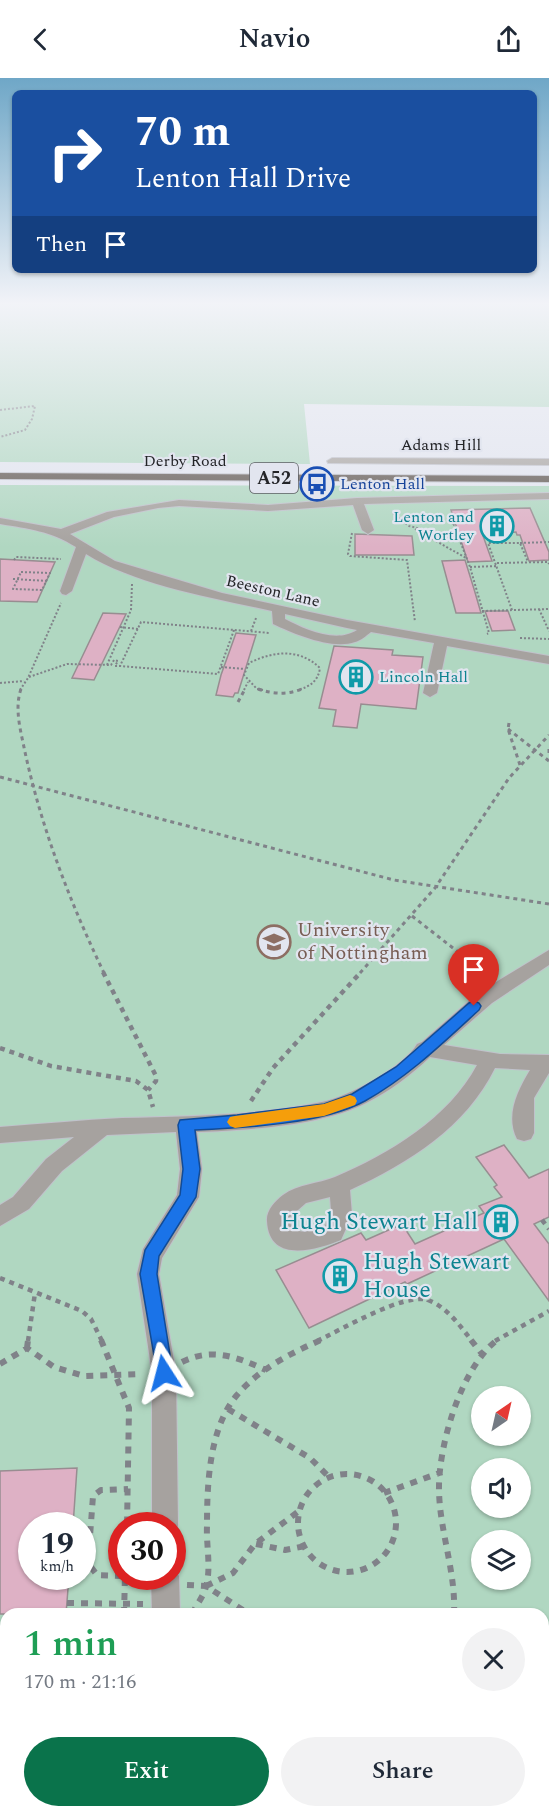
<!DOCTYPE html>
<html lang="en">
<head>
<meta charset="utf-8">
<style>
  body { margin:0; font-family:Spectral,serif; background:#f2f2f3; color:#1f2937; height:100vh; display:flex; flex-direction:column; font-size:22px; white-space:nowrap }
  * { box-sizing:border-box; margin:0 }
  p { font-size:20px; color:#747a83 }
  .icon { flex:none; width:33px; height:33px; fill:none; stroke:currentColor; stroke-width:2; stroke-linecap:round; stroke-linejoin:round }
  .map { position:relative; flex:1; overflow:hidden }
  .drawer { position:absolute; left:0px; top:1530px; width:549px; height:210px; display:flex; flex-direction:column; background:#fff; border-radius:18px 18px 0 0; box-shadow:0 2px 4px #0004 }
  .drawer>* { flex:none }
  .banner { position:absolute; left:12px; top:12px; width:525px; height:183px; border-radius:9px; box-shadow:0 2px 4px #0004; background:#1a4fa0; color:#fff; overflow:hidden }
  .needle { width:39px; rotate:34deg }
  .tools { position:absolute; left:471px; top:1308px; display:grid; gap:12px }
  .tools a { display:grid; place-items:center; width:60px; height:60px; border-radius:50%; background:#fff; box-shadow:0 2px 4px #0004; font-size:30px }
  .speed { position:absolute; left:18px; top:1434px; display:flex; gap:12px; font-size:30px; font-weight:700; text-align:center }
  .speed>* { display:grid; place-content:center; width:78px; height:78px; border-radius:50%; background:#fff; box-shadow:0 2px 4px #0004; line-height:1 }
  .speed small { font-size:15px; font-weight:400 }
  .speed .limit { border:9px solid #d22; background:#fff; color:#111 }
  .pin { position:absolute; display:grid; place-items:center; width:51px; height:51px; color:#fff; margin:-62px -26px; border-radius:50% 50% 50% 0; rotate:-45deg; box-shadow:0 0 6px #0007 }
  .pin .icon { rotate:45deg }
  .me { position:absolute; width:66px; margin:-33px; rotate:351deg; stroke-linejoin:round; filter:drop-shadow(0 0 4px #0008) }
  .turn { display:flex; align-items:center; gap:21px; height:126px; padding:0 24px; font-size:27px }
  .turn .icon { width:78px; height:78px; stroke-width:2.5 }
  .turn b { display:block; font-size:42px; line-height:51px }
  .then { display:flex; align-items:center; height:57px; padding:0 24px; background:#0003; gap:12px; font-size:22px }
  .round { display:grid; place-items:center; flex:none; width:63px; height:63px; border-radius:32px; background:#f2f2f3 }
  .overview { display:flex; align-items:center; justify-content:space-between; height:102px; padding:0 24px }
  h1 { font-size:36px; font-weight:600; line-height:45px; color:#1e9e55 }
  .action { display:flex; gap:12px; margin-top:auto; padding:12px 24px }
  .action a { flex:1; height:69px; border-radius:36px; background:#0a734b; color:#fff; font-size:24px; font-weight:600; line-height:69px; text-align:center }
  .action a+a { background:#f2f2f3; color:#1f2937 }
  header { display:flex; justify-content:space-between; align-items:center; height:78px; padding:0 24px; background:#fff; font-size:27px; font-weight:600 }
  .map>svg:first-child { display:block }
</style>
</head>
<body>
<header><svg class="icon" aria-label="back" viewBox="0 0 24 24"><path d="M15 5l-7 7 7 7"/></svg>Navio<svg class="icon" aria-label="share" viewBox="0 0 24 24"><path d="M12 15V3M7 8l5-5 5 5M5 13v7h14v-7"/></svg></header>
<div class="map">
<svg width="549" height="1740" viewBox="0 0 549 1740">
  <rect width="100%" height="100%" fill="#e2e5ef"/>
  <path fill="#b0d7c1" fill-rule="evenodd" d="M0,226H549V329L304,326L310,386L0,384Z
    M0,407L549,408V1740H0ZM482,1318H520V1358H482ZM482,1390H520V1430H482ZM32,1448H82V1498H32ZM122,1448H172V1498H122ZM482,1462H520V1502H482ZM6,1536H543V1734H6Z"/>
  <path fill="#deb1c5" stroke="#988d91" stroke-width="1.5" d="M530,430L549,474V482L529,483L520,457H517L516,454L482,455L492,483L468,484L451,432Z
    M355,456L412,458L414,477H355Z
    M0,481L55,484L37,524L0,523Z
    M465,482L474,511L481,535H456L442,483Z
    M485,533H508L515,552L492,553Z
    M103,535L126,536L94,602L72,600Z
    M236,555L256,557L238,615H235L233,619L216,617L221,597Z
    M334,568L393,572L392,577L423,579L416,631L361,626L357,650L333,648L336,632L319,630Z
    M504,1067L529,1100L549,1091V1139L534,1146L549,1166V1223L504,1161L407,1206L405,1204L309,1250L276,1192L361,1155L366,1162L402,1146L415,1166L484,1135L479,1128L502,1119L494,1109L497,1107L476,1079Z
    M77,1390L73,1448H32V1498H69L66,1536H0V1393Z"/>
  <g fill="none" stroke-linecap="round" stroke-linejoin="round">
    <g stroke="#c0c2cb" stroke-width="2">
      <path id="minor" d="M332,380L549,381V387L328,385L327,383Z
        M549,415V421L364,426L374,452L368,456L362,452L353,427L268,433L179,428L158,430L114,439L70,456L115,483L222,515L347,542L549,578V586L447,568L437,615L430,619L423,615L434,565L371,554C366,558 360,563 355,564C332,572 294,556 273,546L272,533C213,520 136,507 86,476L72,513L66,517L62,516L60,513L76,469C50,453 30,451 0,446V440L61,451L107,434L179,422L268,427L357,420ZM285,536L347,550L357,552C336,566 304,551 285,541Z
        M549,872V887L492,925L444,967L500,976L549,977V995L534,1020V1055L531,1061L524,1063L517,1061C505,1037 518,1012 530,992L495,990C466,1049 409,1085 350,1112L352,1137L341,1162C316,1172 269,1186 267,1143C266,1133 275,1123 283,1117C298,1106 318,1106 335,1099C389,1076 449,1040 477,987L430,979C411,997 390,1013 366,1025C321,1048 247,1052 197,1054L202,1091L199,1119L162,1180L159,1196L176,1295L178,1448L172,1458V1448H152V1295L137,1196L143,1171L177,1117L180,1091L176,1054L107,1057L62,1093L29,1131L0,1148V1127L13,1119L46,1081L74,1059L0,1065V1049C41,1046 82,1042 122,1040C189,1038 256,1038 322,1024C348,1019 404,989 417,966L422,964L478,915ZM330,1119L331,1132L325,1148L305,1154L292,1152L289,1140L306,1125Z
        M172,1487L179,1498L180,1536H152L151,1498H172Z
        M146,1734H176L177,1740H145Z"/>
    </g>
    <g stroke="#c0c2cb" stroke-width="2">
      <path id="highway" d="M0,395L549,398V404L0,401Z"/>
    </g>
    <path stroke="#808289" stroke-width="2" stroke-dasharray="2 2" stroke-linecap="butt" d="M0,332L35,328L32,341L25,352L0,359
      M393,435L409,448L458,460
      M452,442L470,489L489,555L487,556
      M415,451L466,480
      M352,455L348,476L350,478L407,482L415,544
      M520,465L549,464
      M14,482L16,479L61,481
      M497,485L548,484L549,486
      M470,489L498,488
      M21,494L50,495L42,512L13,511Z
      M13,501L48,503
      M539,531L549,553
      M512,532L488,465H520L528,484
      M482,533L549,531
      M234,552L218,596L120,588L141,544L270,555
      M251,553L256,540
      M520,560L549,561
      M107,587L131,532L132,506
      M221,589L245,591
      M29,599L67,586L111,587L114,582L118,583L115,588H120
      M0,605L24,603
      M20,612L28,600L61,525
      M244,612L248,604
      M263,612L257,611L244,597L249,585C274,573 299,570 320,590C318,603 311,608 298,612"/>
    <path stroke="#808289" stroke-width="3" stroke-dasharray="4 4" stroke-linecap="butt" d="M21,611C14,631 21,654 25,674C42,752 70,824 104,895
      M258,611C274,616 286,617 302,611
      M238,624L245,611
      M509,645L508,651L520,687
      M508,651L549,683
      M549,671V675
      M0,699L394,802L549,826
      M412,838L485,895
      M360,895L435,810L509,700L549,657"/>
    <path stroke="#808289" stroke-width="4.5" stroke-dasharray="5 5" stroke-linecap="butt" d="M103,894L156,998V1003L148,1012
      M483,894L490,899
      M0,970L51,988L136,1003L148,1012L153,1029
      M251,1023L273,990L361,894
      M542,1142L549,1151
      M0,1200L82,1233L91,1241L102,1263
      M28,1263L35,1215
      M317,1263C341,1252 405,1214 428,1222C447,1229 460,1248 472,1263
      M495,1263L549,1233"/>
    <path stroke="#808289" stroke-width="6" stroke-dasharray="7 7" stroke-linecap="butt" d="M101,1262L129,1330L127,1448
      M471,1262L482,1276
      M27,1270L28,1262
      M182,1284C212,1269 237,1279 266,1292
      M0,1286L27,1270L54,1289L84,1298L142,1296
      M228,1331L310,1380L329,1399
      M298 1445a49 49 0 1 1 98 0a49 49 0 1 1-98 0Z
      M384,1415L442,1394
      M256,1466L285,1472L305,1468
      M122,1498L97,1497L88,1485L93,1418L101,1412L128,1411
      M187,1507L206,1508L249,1536
      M206,1508L233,1495L255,1466L299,1433
      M67,1525L143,1526
      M124,1536L125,1498
      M192,1536C196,1528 202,1520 205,1512C212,1492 206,1468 207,1448C207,1406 209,1350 237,1317C259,1291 291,1275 321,1262
      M454,1536C456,1494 440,1455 439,1413C438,1368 461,1290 497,1262
      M113,1734V1740
      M481,1734L489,1740
      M95,1740L98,1734"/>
    <use href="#minor" fill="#a6a29f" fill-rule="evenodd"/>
    <use href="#highway" fill="#605751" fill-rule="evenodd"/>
    <path stroke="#808289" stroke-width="2" stroke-dasharray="2 2" stroke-linecap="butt" d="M120,549L138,551"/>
  </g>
  <linearGradient id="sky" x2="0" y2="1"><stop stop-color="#6fa7c7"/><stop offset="0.48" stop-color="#f2f3f8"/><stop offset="1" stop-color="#f2f3f8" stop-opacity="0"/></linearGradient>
  <rect width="549" height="470" fill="url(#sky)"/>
  <path fill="#1a73e8" stroke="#114b97" stroke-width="1.5" d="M474,923L479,925L481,928L479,932C443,965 408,999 365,1023C323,1046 243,1050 195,1052L200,1091L196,1119L159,1178L157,1196L173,1295L171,1301L164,1304L158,1301L140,1196L145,1172L180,1117L183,1091L178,1047L180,1042L237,1037L324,1026L352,1016L396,989L469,925Z"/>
  <path fill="#f59e0b" d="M350,1017L355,1019L357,1023L355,1027L324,1038L235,1050L230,1048L227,1044L230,1039L235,1038L324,1026Z"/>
  <defs>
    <g id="bus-ring" transform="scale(1.725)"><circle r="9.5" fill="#e2e5ef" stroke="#1a4fb4" stroke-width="1.5"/><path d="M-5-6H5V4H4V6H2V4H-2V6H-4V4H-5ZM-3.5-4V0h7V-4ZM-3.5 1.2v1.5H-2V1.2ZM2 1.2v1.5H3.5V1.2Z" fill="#1a4fb4"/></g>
    <g id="building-ring" transform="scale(1.725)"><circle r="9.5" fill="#e2e5ef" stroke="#0f9aa8" stroke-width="1.5"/><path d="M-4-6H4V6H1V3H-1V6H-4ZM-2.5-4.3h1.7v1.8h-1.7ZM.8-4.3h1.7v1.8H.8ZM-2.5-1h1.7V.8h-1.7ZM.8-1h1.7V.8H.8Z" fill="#0f9aa8"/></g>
    <g id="university-ring" transform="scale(1.725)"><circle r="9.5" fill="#e2e5ef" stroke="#8d6e63" stroke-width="1.5"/><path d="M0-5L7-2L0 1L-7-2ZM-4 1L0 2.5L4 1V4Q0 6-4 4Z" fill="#8d6e63"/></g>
  </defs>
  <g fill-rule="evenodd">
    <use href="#bus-ring" x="317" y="406"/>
    <use href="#building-ring" x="497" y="448"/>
    <use href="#building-ring" x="356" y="599"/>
    <use href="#university-ring" x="274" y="864"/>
    <use href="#building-ring" x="501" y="1144"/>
    <use href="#building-ring" x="340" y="1198"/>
  </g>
  <g text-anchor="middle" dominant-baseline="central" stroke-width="4.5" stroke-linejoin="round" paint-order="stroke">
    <g font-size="16" fill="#232427" stroke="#e2e5ef">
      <text x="441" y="367">Adams Hill</text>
      <text x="185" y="383">Derby Road</text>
      <text transform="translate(273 513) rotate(13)">Beeston Lane</text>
    </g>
    <g font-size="16" fill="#164399" stroke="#e2e5ef" text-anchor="start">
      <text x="340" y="406">Lenton Hall</text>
    </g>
    <g font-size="16" fill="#0d838f" stroke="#e2e5ef" text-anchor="end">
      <text x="474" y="439">Lenton and<tspan x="474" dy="18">Wortley</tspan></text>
      <text x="379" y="599" text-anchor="start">Lincoln Hall</text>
    </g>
    <rect fill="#e2e5ef" stroke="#5c5e63" stroke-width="1.5" x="250" y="385" width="48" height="30" rx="4.5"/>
    <g font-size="18" font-weight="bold" fill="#232427">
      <text x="274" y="400">A52</text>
    </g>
    <g font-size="20" fill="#785e54" stroke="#e2e5ef" text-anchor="start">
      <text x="297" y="852">University<tspan x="297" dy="23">of Nottingham</tspan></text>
    </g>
    <g font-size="24" fill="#0d838f" stroke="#e2e5ef" text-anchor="end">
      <text x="478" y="1144">Hugh Stewart Hall</text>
      <text x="363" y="1184" text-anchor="start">Hugh Stewart<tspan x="363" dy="28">House</tspan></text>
    </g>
  </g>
</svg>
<div class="tools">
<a><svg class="needle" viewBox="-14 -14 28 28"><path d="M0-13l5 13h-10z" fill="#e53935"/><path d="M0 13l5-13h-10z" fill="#747a83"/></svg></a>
<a><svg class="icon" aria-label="sound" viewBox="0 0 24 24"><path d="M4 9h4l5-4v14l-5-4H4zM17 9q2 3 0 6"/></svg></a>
<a><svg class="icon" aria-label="layers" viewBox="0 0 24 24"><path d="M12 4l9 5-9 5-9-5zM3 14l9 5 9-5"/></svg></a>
</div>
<div class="speed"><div>19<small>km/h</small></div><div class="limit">30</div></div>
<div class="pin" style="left:474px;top:928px;background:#d93025"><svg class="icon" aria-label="arrive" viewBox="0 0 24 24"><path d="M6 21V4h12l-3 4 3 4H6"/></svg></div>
<svg class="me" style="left:164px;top:1295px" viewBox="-20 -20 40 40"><path d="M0-17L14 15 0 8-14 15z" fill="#1a73e8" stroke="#fff" stroke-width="4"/></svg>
<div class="banner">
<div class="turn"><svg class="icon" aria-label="right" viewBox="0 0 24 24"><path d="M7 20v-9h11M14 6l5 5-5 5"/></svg><div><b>70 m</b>Lenton Hall Drive</div></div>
<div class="then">Then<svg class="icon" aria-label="arrive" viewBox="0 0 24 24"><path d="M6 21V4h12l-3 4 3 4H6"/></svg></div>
</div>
<section class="drawer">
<div class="overview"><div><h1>1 min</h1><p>170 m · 21:16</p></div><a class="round"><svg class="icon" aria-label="close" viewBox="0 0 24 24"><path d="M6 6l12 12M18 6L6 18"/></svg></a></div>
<div class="action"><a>Exit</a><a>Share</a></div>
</section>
</div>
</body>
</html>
